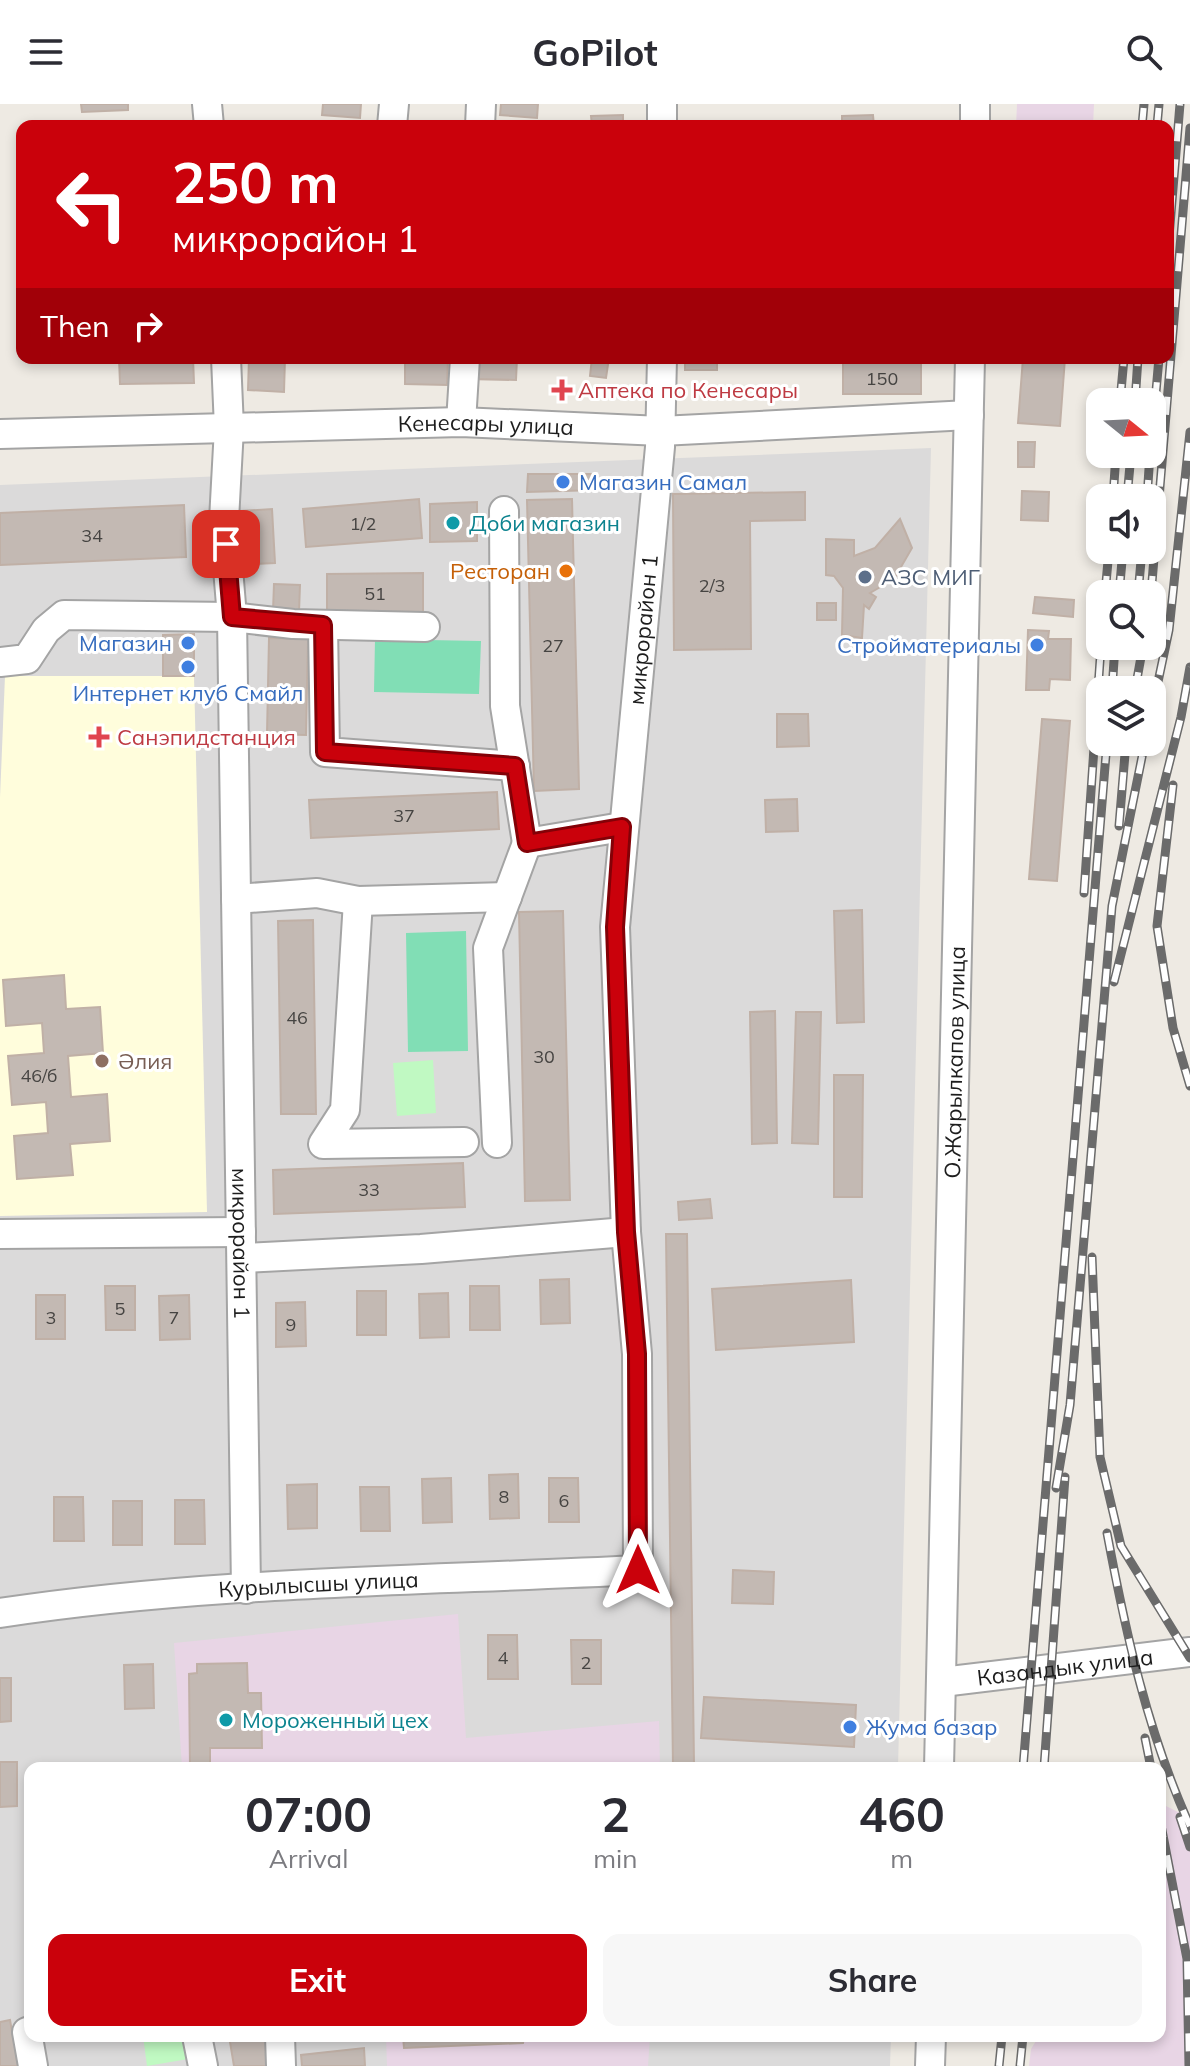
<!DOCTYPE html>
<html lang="en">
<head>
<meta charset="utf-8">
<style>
  body { margin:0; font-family:Mulish,sans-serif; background:#f7f7f7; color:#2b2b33; height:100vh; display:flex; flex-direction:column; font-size:30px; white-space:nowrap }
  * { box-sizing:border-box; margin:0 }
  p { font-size:26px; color:#7c7c81 }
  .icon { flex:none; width:44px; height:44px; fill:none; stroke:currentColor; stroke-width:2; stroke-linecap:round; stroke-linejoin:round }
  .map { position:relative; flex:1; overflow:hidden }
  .sheet { position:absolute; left:24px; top:1658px; width:1142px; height:280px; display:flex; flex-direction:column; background:#fff; border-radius:16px; box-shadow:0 4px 12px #0003 }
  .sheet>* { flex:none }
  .guide { position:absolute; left:16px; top:16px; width:1158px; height:244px; border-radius:16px; box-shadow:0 4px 12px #0003; background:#ca010b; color:#fff; overflow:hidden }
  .needle { width:52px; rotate:108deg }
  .controls { position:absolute; left:1086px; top:284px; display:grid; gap:16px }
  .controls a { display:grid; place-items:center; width:80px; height:80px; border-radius:16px; background:#fff; box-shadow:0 4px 12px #0003; font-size:40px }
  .pin { position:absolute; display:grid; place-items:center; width:68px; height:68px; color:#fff; margin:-34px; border-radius:16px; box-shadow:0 4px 12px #0006 }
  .me { position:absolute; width:88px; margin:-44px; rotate:0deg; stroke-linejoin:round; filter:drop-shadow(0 0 6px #0008) }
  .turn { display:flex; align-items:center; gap:28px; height:168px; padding:0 24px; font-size:36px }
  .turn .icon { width:104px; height:104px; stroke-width:2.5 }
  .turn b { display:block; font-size:56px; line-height:68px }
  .then { display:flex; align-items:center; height:76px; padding:0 24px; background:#0003; gap:16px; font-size:30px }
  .eta { display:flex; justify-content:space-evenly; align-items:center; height:136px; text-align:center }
  .eta b { font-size:48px; font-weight:700; line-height:56px }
  .primary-button { display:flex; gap:16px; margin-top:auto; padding:16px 24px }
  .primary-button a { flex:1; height:92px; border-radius:16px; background:#ca010b; color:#fff; font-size:32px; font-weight:700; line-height:92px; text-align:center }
  .primary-button a+a { background:#f7f7f7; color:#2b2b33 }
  header { display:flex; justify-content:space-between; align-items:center; height:104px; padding:0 24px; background:#fff; font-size:36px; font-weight:700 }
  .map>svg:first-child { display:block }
</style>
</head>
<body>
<header><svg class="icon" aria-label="menu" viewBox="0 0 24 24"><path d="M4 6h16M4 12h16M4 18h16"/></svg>GoPilot<svg class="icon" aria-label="search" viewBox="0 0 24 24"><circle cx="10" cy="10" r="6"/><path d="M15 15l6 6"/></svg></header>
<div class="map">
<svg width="1190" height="1962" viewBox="0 0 1190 1962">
  <rect width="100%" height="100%" fill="#eeeae3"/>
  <path fill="#dbdada" d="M931,344L898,1664H30V1932H891L890,1962H0V381Z"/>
  <path fill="#e8d5e5" d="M1017,0H1094L1093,22H1016Z
    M458,1510L466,1634L659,1617L660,1664H182L174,1539Z
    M1160,1699L1190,1714V1962H1029L1031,1945L1039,1932H1160Z
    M386,1932H650L648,1962H387Z"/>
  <path fill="#fffddc" d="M5,572H194L207,1108L0,1112V694Z"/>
  <path fill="#c0f9c2" d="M433,956L436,1009L397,1012L393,959Z
    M143,1932H190L194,1954L147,1962Z"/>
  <path fill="#81deb5" d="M375,535L481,537L479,590L374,588Z
    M466,827L468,947L408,948L406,829Z"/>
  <path fill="#c3b9b3" stroke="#c0b0a6" stroke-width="2" d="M81,0H128V6L82,8Z
    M323,0H361L360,14L322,11Z
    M501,0H538L537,14L500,11Z
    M623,11V22H592L591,12Z
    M873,11L874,22H842V12Z
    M119,254H193L194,279L120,280Z
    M249,254H285L284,288L248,286Z
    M405,254H448L447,281L405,280Z
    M469,254H517L516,276L468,275Z
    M592,254H609L606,274L590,272Z
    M685,254H717V266H685Z
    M1023,254H1065L1060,322L1018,319Z
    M843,257H921V290H843Z
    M1018,338H1035L1034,363H1018Z
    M528,370H598V386L527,388Z
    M1022,387L1049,388L1048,417L1021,416Z
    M805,388V416L750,417L751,545L674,546L673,390Z
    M419,395L422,434L306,443L303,405Z
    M572,395L579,685L534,687L527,396Z
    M477,398V437L430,438V400Z
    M184,401L186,453L0,461V409Z
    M272,405L275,459L236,461L234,411L241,407Z
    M900,415L912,444L894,475L870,489L876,493L869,505L864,501L862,534L842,531L843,484L834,472L826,471V435L854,436V452L875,444Z
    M423,469V508L327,507V470Z
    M274,480L300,481L299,508L273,507Z
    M1035,493L1074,496L1073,513L1033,509Z
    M817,499H836V516H817Z
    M1028,526L1049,527L1048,535H1071L1070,576L1050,575L1049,586H1026Z
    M194,530V572H163V531Z
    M269,534L308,535L306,631L267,630Z
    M777,610H808L809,642L777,643Z
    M1042,615L1070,617L1057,777L1029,775Z
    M497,688L499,725L311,734L309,696Z
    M797,695L798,727L766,728L765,696Z
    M862,806L864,918L837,919L834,807Z
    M563,807L570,1096L525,1097L519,808Z
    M313,816L316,1010H281L278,817Z
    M64,871L66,905L100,903L103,949L68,952L71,993L107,990L110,1037L70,1040L73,1071L17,1075L14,1032L48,1029L46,998L12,1001L8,952L44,949L42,919L6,922L3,876Z
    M775,907L777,1039L752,1040L750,908Z
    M796,908H821L818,1040L792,1039Z
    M834,971H863L862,1093H834Z
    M463,1059L465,1103L274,1110L273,1066Z
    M710,1095L712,1114L679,1116L678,1098Z
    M666,1130H687L694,1661L673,1662Z
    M569,1175L570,1219L541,1220L540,1176Z
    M851,1176L854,1238L716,1246L712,1185Z
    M105,1182H135V1226H106Z
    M470,1182H499L500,1226H470Z
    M357,1187H386V1231H357Z
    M448,1189L449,1233L420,1234L419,1190Z
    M36,1191H65V1235H36Z
    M189,1191L190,1235L160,1236L159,1192Z
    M305,1198L306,1242L276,1243V1199Z
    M518,1370L519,1414L490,1415L489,1371Z
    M451,1374L452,1418L423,1419L422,1375Z
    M549,1374H578L579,1418H549Z
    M317,1380V1424L288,1425L287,1381Z
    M360,1383H389L390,1427H361Z
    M54,1393H83L84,1437H54Z
    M175,1396H204L205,1440H175Z
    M113,1397H142V1441H113Z
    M733,1466L774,1468L773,1500L732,1499Z
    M488,1531H517L518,1575H488Z
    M571,1536H601V1580H572Z
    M247,1559L248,1589H261L262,1644H210V1664H190L189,1570L197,1569V1560Z
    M153,1560L154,1604L125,1605L124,1561Z
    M0,1574H11V1617L0,1618Z
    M704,1593L856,1601L854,1643L701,1634Z
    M0,1658H17V1702L0,1703Z
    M10,1916L18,1962H0V1918Z
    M229,1932H265L270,1962H234Z
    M403,1932H524L523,1939L404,1944Z
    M364,1944L365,1962H302L301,1951Z"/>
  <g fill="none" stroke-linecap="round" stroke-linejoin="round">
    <g stroke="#a4a4a4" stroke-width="32">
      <g id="minor">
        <path d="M207,0L209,22"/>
        <path d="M662,0V22"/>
        <path d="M392,22L394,0"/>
        <path d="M480,22L481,0"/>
        <path d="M975,22V0"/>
        <path id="s1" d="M226,254L229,324L224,416L232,513L246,1485"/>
        <path d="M461,318L465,254"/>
        <path id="s2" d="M0,330L461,318L661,327L969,311"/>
        <path d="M504,407L505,602L527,739L622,723"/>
        <path d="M323,521L325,648L515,662"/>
        <path d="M0,558L27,555L46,526L64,511L232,513L293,520L425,523"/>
        <path d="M236,795L317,789L358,797L507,793"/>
        <path d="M358,797L345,1006L323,1040L464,1038"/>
        <path d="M497,1039L488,844L527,739"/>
        <path d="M0,1130L241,1128"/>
        <path d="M242,1154L421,1145L626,1128"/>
        <path id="s3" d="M0,1509C210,1477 426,1477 638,1466L637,1250L626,1128L615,823L660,343L662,254"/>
        <path id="s4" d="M942,1578L1190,1548"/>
        <path id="s5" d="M939,1664L970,254"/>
        <path d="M30,1927L27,1928L33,1962"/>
        <path d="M197,1932L203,1962"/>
        <path d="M280,1932L281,1962"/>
        <path d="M930,1962L931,1932"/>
      </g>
    </g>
    <use href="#minor" stroke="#fff" stroke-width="28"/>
    <g stroke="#6b6b6b" stroke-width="9">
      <path id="rail" d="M1142,22L1144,0
        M1157,22L1159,0
        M1168,145L1180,0
        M1120,298L1124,254
        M1135,298L1138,254
        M1152,332L1159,254
        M1113,394L1116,350
        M1127,394L1131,350
        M1147,394L1150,350
        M1105,490L1109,446
        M1119,490L1123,446
        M1138,490L1142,446
        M1151,490L1190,24
        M1112,586L1115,542
        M1135,586L1143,542
        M1152,606L1169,526L1190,328
        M1173,681L1157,822L1173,924L1190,982
        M1119,722L1126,638
        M1084,789L1101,542
        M1114,878L1181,613L1190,563
        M1092,1153L1100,1353L1121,1442L1190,1554
        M1056,1384L1070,1301L1112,802L1145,638
        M1107,1429C1126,1530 1147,1627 1190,1722
        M1145,1634L1151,1664
        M1023,1664L1107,638
        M1044,1664L1065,1373
        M1180,1713L1190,1743
        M1160,1716L1187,1855L1189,1962
        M999,1962L1002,1932
        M1020,1962L1023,1932"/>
    </g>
    <use href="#rail" stroke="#fff" stroke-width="6" stroke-dasharray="18" stroke-linecap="butt"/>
  </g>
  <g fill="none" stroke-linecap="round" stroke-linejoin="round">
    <g stroke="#830107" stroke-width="20">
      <path id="route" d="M226,440L232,513L323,521L325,648L515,662L527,739L622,723L615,823L626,1128L637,1250L638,1466"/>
    </g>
    <use href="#route" stroke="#ca010b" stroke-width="14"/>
  </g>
  <g fill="#e0444e" stroke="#fff" stroke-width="3">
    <path d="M558 274h8v8h8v8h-8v8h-8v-8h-8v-8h8z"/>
    <path d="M95 621h8v8h8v8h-8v8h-8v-8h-8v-8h8z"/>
  </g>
  <g fill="#3f7fe0" stroke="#fff" stroke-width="3">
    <circle cx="563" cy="378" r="8"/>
    <circle cx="188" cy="539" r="8"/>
    <circle cx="1037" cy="541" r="8"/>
    <circle cx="188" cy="563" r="8"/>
    <circle cx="850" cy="1623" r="8"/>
  </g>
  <g fill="#0f9aa8" stroke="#fff" stroke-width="3">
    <circle cx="453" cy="419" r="8"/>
    <circle cx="226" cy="1616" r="8"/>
  </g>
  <circle fill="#e8710a" stroke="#fff" stroke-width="3" cx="566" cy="467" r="8"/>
  <circle fill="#5c6f8a" stroke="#fff" stroke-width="3" cx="865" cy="473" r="8"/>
  <circle fill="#8d6e63" stroke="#fff" stroke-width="3" cx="102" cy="957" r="8"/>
  <g text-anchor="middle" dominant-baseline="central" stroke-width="6" stroke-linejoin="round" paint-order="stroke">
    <g font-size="18" fill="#464442">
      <text x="882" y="274">150</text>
      <text x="363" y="419">1/2</text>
      <text x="92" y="431">34</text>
      <text x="712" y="481">2/3</text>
      <text x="375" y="489">51</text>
      <text x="553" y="541">27</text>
      <text x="404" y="711">37</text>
      <text x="297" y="913">46</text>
      <text x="544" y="952">30</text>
      <text x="39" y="971">46/б</text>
      <text x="369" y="1085">33</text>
      <text x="120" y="1204">5</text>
      <text x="51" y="1213">3</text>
      <text x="174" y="1213">7</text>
      <text x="291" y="1220">9</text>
      <text x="504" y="1392">8</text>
      <text x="564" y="1396">6</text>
      <text x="503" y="1553">4</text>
      <text x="586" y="1558">2</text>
    </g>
    <g font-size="22" fill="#be3a42" stroke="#fff" text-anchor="start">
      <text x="578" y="286">Аптека по Кенесары</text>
      <text x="117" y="633">Санэпидстанция</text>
    </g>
    <g font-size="22" fill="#1d1d1d" stroke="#fff">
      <text stroke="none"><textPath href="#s2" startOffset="486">Кенесары улица</textPath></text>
      <text stroke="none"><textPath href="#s3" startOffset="1582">микрорайон 1</textPath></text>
      <text stroke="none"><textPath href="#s5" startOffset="706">О.Жарылкапов улица</textPath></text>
      <text stroke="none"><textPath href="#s1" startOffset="886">микрорайон 1</textPath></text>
      <text stroke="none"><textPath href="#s3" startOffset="320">Курылысшы улица</textPath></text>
      <text stroke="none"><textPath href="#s4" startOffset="124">Казандык улица</textPath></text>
    </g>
    <g font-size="22" fill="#366cbe" stroke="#fff" text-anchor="start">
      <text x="579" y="378">Магазин Самал</text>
      <text x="172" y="539" text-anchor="end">Магазин</text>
      <text x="1021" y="541" text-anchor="end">Стройматериалы</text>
      <text x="188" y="589" text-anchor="middle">Интернет клуб Смайл</text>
      <text x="866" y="1623">Жума базар</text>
    </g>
    <g font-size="22" fill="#0d838f" stroke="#fff" text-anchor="start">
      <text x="469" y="419">Доби магазин</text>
      <text x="242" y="1616">Мороженный цех</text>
    </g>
    <g font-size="22" fill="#c56008" stroke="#fff" text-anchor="end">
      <text x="550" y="467">Ресторан</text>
    </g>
    <g font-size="22" fill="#4e5e75" stroke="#fff" text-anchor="start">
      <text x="881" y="473">АЗС МИГ</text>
    </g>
    <g font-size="22" fill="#785e54" stroke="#fff" text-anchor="start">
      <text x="118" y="957">Әлия</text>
    </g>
  </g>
</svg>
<div class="controls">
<a><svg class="needle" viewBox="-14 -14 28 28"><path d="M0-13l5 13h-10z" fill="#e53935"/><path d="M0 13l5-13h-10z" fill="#7c7c81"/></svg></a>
<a><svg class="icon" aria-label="sound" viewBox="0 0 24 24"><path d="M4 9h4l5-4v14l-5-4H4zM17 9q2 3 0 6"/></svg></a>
<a><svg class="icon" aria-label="search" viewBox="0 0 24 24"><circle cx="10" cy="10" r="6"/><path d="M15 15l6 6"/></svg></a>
<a><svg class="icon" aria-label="layers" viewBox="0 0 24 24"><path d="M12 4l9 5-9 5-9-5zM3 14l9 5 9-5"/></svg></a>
</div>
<div class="pin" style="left:226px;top:440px;background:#d93025"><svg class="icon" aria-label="arrive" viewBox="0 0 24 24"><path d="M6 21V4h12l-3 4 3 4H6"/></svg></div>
<svg class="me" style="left:638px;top:1466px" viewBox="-20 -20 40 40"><path d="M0-17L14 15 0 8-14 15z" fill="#ca010b" stroke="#fff" stroke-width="4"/></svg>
<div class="guide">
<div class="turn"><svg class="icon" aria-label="left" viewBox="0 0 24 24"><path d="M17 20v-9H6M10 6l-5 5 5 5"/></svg><div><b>250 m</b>микрорайон 1</div></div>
<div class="then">Then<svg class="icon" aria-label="right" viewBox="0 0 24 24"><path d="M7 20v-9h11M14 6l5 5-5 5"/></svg></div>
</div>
<section class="sheet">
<div class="eta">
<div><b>07:00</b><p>Arrival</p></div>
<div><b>2</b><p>min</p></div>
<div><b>460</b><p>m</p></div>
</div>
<div class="primary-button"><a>Exit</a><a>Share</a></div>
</section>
</div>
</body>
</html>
